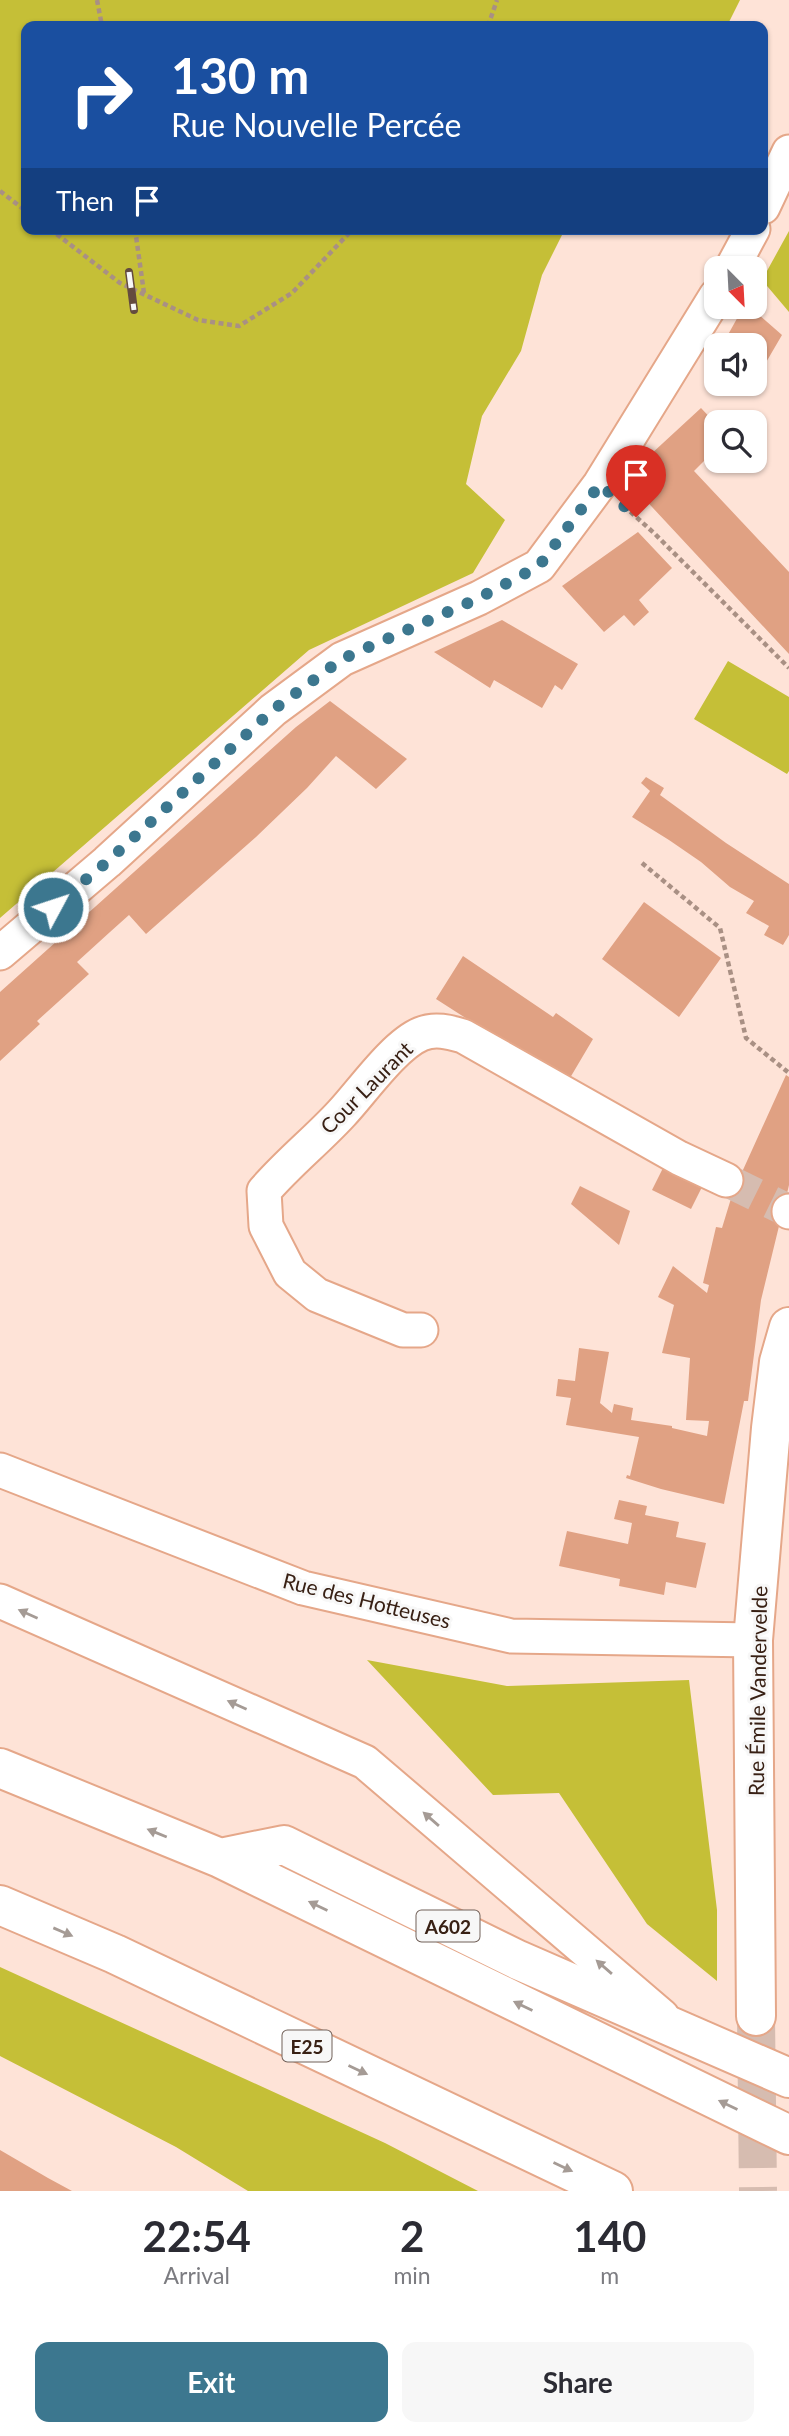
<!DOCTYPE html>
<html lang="en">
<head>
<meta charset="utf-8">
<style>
  body { margin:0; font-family:Lato,sans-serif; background:#f7f7f7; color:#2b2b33; height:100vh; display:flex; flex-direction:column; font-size:26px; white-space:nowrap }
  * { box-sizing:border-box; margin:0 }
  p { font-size:23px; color:#7c7c81 }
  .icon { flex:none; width:38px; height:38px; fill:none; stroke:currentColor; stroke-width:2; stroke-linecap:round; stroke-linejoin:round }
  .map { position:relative; height:2191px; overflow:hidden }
  .side { display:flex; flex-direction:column; background:#fff; flex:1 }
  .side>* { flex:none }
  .guide { position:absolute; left:21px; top:21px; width:747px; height:214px; border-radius:14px; box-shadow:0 2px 5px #0004; background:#1a4fa0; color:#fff; overflow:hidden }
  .needle { width:46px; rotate:156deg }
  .fabs { position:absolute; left:704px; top:256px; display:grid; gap:14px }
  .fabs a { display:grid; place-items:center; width:63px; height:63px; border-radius:14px; background:#fff; box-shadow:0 2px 5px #0004; font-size:35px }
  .pin { position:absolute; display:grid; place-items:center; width:60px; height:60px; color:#fff; margin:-72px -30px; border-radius:50% 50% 50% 0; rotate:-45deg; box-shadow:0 0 7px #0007 }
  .pin .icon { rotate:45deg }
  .me { position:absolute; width:77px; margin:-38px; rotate:50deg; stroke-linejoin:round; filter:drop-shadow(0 0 5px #0008) }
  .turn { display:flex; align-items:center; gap:24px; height:147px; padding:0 35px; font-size:32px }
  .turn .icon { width:91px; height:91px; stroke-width:2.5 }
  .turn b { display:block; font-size:49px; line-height:60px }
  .then { display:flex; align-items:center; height:66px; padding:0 35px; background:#0003; gap:14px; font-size:26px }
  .eta { display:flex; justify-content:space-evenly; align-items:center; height:119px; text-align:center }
  .eta b { font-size:42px; font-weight:700; line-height:49px }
  .cta { display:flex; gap:14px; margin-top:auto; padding:14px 35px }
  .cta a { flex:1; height:80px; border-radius:14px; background:#3c778f; color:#fff; font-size:28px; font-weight:700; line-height:80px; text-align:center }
  .cta a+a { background:#f7f7f7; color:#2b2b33 }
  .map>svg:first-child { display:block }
</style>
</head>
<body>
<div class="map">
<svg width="789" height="2191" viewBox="0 0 789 2191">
  <rect width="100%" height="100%" fill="#fee3d7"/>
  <path fill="#c5bf37" d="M0,0H740L727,26H26V229H565L542,275L521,351L482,416L466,484L505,520L473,573L309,650L0,918Z
    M789,231V312L762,280Z
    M728,661L789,697V771L787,774L694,719Z
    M367,1660L507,1686L689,1680L717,1910V1981L647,1924L559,1793L493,1795Z
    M0,1967L385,2143L478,2191H248L176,2147L0,2056Z"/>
  <path fill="#e0a183" d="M744,306H749L782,335L761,371L754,365V345H731L725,340Z
    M701,408L716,424V449L694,471L789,572V654L639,493L663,470L650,455Z
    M638,532L672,568L639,600L649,612L634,626L624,615L604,632L562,586Z
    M502,620L578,664L562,690L555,685L542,708L494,680L490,688L434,652Z
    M330,701L407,759L376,789L336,756L307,788L256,837L146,934L129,915L110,932L77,962L89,974L37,1021L40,1024L0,1061V992L296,727Z
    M646,777L664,788L660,795L726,843L789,884V935L783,945L764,935L769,926L746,913L754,901L730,887L701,862L669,840L632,817L650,791L641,783Z
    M644,902L721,958L679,1017L602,959Z
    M463,956L553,1017L556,1013L593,1039L567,1083L436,999Z
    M786,1075L789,1077V1185L761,1300L748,1401H744L724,1504L661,1489L626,1478L627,1475L630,1476L639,1437L566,1425L571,1398L556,1396L558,1379L575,1381L579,1348L609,1352L600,1403L612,1413L614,1404L633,1408L631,1420L672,1426V1428L707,1436L709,1421L686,1420L690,1358L662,1353L674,1305L658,1297L673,1266L707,1293L709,1285L703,1283L716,1227L722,1228L733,1192Z
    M663,1168L702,1187L691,1209L652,1190Z
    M580,1186L630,1211L619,1245L571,1204Z
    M619,1500L647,1506L645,1515L679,1522L676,1537L706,1543L696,1588L666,1582L664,1595L619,1586L620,1579L559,1566L567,1531L628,1544L632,1523L614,1519Z
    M0,2150L48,2178L72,2191H0Z"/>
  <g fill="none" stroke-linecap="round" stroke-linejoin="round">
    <path stroke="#d6bcb0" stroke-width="33" stroke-dasharray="33 17" stroke-linecap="butt" d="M726,1180L789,1211"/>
    <path stroke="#d6bcb0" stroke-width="38" stroke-dasharray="38 19" stroke-linecap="butt" d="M756,2016L758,2191"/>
    <g stroke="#e5a789" stroke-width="37">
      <path id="minor" d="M763,207L789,152
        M732,268L753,229
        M0,953L107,862L273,710L342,659L479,598L539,566L600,484L716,296
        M789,1211V1212
        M421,1330H403L317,1295L290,1273L266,1226L264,1191C288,1163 316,1141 341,1114C361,1093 394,1045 421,1034C435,1028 449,1032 463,1036L679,1158L726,1180
        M0,1470L303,1588L511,1636L753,1640
        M0,1601L365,1762L662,2016"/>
    </g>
    <g stroke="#e5a789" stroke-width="42">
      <path id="major" d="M756,2016L753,1640L771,1428L779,1362L789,1327"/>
    </g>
    <g stroke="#e5a789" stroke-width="42">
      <path id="highway" d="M0,1768L220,1858L789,2135
        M220,1858L284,1845L518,1960L789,2078
        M0,1905L115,1954L613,2191"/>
    </g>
    <path stroke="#a99084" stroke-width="4.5" stroke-dasharray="5 3.5" stroke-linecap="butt" d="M97,0L102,26
      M488,26L497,0
      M0,191L26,211
      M50,229L120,283L198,320L239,326L292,293L353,229
      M135,229L144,293
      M624,506L655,534L789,668
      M642,863L720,928L746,1038L789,1073"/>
    <use href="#minor" stroke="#fff" stroke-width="33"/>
    <use href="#major" stroke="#fff" stroke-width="38"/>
    <use href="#highway" stroke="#fff" stroke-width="38"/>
    <g stroke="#644b3f" stroke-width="8">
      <path id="rail" d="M129,272L134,310"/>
    </g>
    <use href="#rail" stroke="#f7f7f7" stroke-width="5" stroke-dasharray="16" stroke-linecap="butt"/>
  </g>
  <defs><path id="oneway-solid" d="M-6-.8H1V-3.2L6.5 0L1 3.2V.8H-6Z" transform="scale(1.75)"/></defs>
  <g fill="#a59b95">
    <use href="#oneway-solid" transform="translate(28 1614) rotate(-156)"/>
    <use href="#oneway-solid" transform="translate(237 1705) rotate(-156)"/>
    <use href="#oneway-solid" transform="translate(431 1819) rotate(-139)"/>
    <use href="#oneway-solid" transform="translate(157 1833) rotate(-158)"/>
    <use href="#oneway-solid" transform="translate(318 1906) rotate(-154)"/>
    <use href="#oneway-solid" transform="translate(63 1932) rotate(23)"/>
    <use href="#oneway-solid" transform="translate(604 1967) rotate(-139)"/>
    <use href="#oneway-solid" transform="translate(523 2006) rotate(-154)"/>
    <use href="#oneway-solid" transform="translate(358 2070) rotate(25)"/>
    <use href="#oneway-solid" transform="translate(728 2105) rotate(-154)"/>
    <use href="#oneway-solid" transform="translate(563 2167) rotate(25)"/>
  </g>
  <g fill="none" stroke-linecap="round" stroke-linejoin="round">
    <path stroke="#3c778f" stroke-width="12" stroke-dasharray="0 21.6" d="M53,907L107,862L273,710L342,659L479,598L539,566L600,484L636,517"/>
  </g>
  <g text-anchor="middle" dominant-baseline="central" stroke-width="6" stroke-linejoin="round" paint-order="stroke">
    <g fill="#f7f7f7" stroke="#716058" stroke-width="2">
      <rect x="416.5" y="1910.5" width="63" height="31" rx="5"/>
      <rect x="282.5" y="2030.5" width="49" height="31" rx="5"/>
    </g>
    <g font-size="19" font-weight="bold" fill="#382014">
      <text x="448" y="1926">A602</text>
      <text x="307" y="2046">E25</text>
    </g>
    <g font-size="21" fill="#382014" stroke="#f7f7f7">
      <text transform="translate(366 1087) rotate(-45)">Cour Laurant</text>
      <text transform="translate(367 1600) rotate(14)">Rue des Hotteuses</text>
      <text transform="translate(757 1691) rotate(-89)">Rue Émile Vandervelde</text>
    </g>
  </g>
</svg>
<div class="fabs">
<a><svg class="needle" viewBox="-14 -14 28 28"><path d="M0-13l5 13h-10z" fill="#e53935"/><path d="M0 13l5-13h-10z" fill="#7c7c81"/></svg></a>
<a><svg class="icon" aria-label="sound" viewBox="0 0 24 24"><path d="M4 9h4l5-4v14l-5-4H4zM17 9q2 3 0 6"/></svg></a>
<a><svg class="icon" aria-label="search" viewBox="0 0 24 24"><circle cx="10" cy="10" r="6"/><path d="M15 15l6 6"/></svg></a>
</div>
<div class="pin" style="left:636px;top:517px;background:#d93025"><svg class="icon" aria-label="arrive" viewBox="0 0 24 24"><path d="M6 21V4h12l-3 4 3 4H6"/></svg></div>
<svg class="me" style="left:53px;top:907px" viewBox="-20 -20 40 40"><circle r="17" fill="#3c778f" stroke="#fff" stroke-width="3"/><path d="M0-11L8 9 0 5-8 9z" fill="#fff"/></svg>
<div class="guide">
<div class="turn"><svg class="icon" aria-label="right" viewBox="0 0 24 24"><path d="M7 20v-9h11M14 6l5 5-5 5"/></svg><div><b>130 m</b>Rue Nouvelle Percée</div></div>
<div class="then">Then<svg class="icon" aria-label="arrive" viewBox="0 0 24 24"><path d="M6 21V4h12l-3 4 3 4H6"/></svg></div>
</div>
</div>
<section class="side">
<div class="eta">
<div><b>22:54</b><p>Arrival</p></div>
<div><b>2</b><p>min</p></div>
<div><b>140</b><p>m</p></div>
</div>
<div class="cta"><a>Exit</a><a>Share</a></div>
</section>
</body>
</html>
